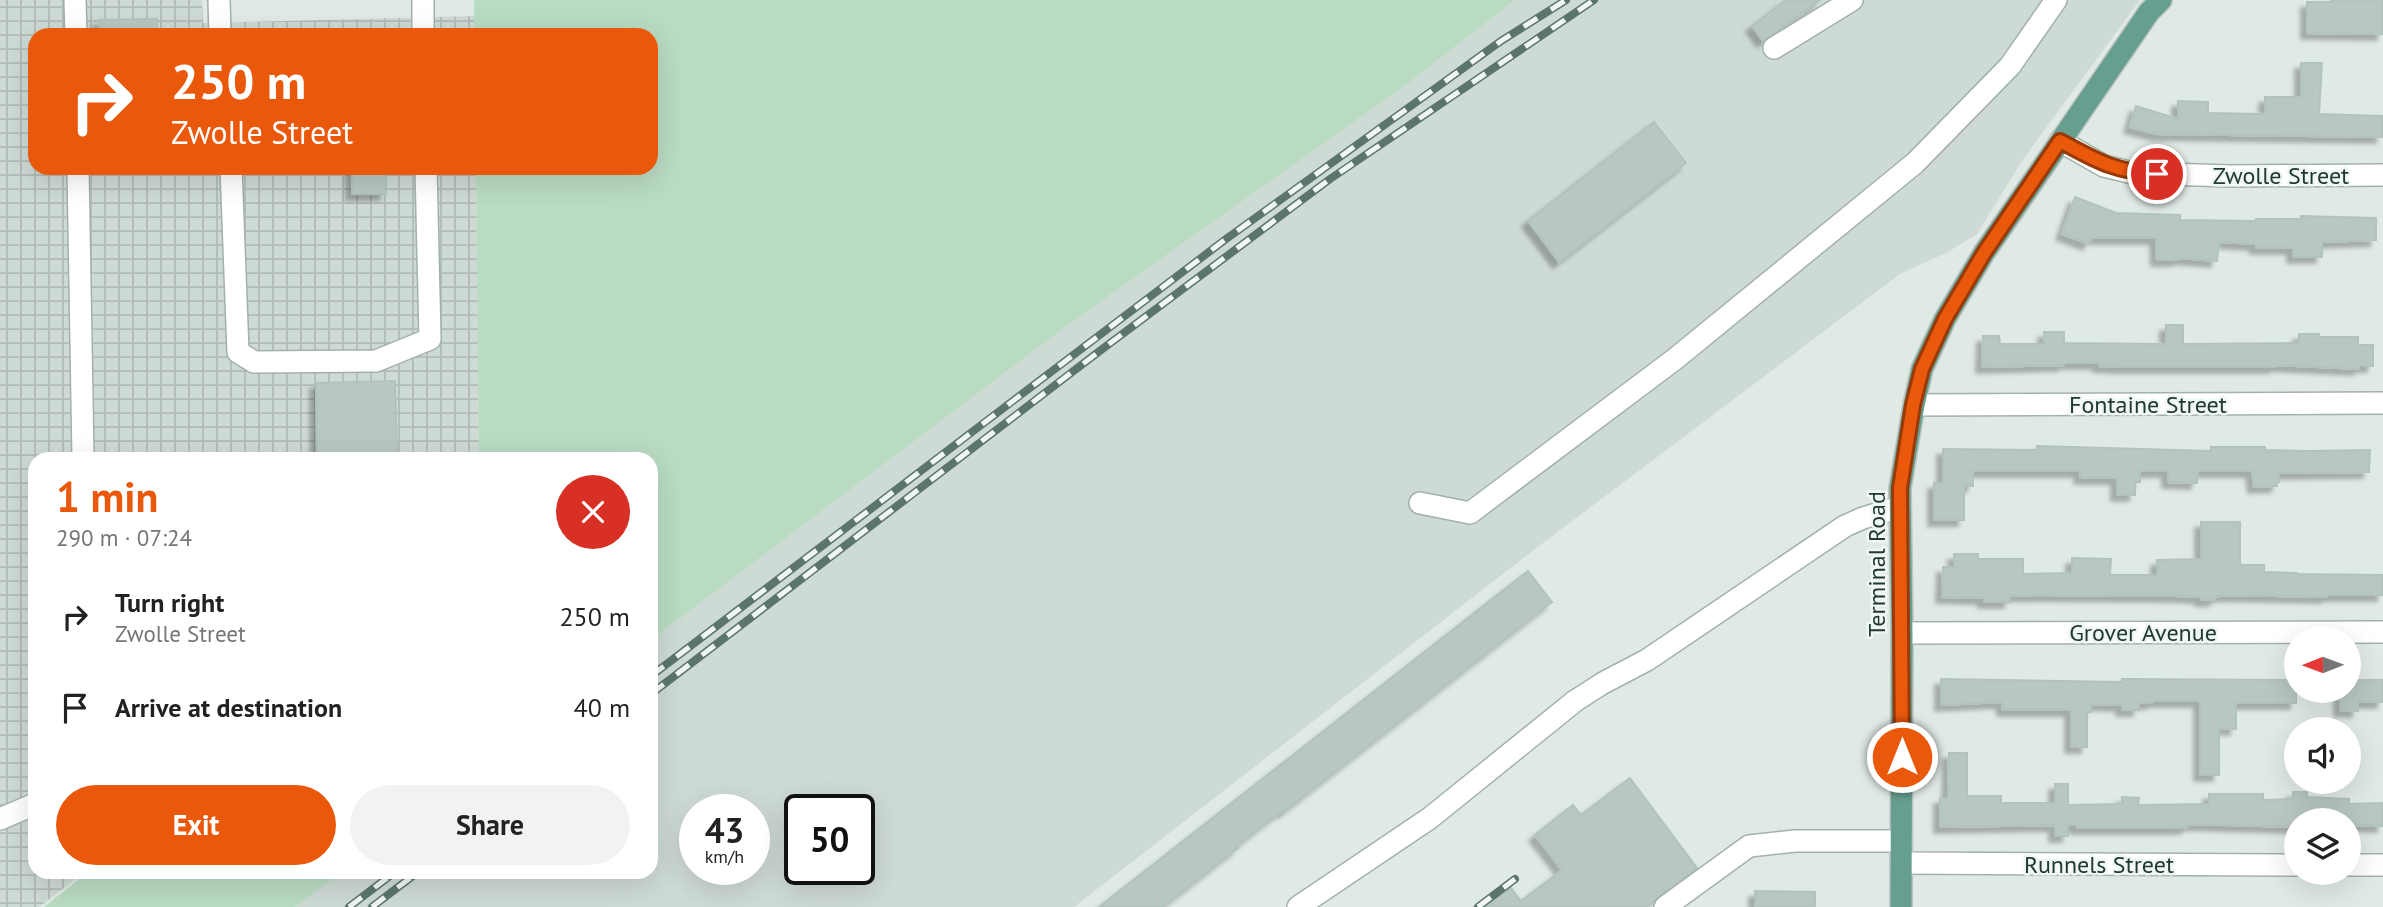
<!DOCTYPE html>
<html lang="en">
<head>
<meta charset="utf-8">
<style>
  body { margin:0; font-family:"PT Sans",sans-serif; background:#f2f2f2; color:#222; height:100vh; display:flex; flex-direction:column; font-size:26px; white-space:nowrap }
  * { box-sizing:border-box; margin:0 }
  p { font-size:23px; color:#767676 }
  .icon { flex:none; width:38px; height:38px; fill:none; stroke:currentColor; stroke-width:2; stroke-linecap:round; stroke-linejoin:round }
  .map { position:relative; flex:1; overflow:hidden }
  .panel { position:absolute; left:28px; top:452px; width:630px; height:427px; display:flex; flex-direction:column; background:#fff; border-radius:21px; box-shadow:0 7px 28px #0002 }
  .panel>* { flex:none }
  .banner { position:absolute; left:28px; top:28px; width:630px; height:147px; border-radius:21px; box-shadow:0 7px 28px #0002; background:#ea580c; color:#fff; overflow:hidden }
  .needle { width:46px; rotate:269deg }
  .fabs { position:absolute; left:2284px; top:626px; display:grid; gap:14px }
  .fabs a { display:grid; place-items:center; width:77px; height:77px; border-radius:50%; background:#fff; box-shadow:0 7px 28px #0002; font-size:35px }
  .speed { position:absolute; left:679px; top:794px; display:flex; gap:14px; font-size:35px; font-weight:700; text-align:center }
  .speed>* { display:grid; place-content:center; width:91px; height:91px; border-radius:50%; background:#fff; box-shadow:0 7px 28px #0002; line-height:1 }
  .speed small { font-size:18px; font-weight:400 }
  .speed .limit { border:4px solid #111; border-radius:10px; background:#fff; color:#111 }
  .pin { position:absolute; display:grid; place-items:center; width:60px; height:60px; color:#fff; margin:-30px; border:4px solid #fff; border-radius:50%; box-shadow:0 2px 7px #0007 }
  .me { position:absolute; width:77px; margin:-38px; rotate:0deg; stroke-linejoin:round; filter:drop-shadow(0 0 5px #0008) }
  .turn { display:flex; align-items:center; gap:24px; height:147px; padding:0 28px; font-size:32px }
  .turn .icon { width:91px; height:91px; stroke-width:2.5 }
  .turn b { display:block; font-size:49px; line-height:60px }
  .round { display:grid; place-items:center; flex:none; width:74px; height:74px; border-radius:37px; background:#f2f2f2 }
  .head { display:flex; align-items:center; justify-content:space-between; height:119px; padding:0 28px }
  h1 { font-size:42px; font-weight:700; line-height:52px; color:#ea580c }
  .action { display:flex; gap:14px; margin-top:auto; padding:14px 28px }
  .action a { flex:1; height:80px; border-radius:42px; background:#ea580c; color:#fff; font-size:28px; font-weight:700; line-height:80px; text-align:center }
  .action a+a { background:#f2f2f2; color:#222 }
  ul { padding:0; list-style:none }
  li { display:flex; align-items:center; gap:21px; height:91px; padding:0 28px }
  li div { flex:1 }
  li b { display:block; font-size:26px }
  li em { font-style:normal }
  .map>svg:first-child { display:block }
</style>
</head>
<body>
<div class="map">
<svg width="2383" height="907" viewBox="0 0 2383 907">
  <defs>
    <pattern id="industrial-grid" width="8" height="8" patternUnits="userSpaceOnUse" patternTransform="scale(1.75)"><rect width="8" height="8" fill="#cedad4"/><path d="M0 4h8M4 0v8" fill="none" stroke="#b1bcb6"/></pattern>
    <filter id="shadow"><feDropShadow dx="-6" dy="6" stdDeviation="2" flood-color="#0004"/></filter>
  </defs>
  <rect width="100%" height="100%" fill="#e0eae5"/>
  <path fill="#cedad4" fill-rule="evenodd" d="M1515,0H2140L2024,158L1977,234L1948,252L1900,274L1539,546L1074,907H295L342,872H651V640L1068,325L1407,84ZM695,810H754V870H695ZM800,810H859V870H800Z"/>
  <path fill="url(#industrial-grid)" d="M0,0H202L203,23L474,16V35H35V168H476L479,458H35V872H85L39,907H0Z"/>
  <path fill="#b9dbc2" d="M474,0H1515L1407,84L1068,325L651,640V458H479L476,168H651V35H474Z
    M88,872H342L295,907H44Z"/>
  <path fill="#b8c7c1" stroke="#b2c3bc" stroke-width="2" filter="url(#shadow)" d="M1786,0H1820L1763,41L1752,26Z
    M2331,0H2383V34L2307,33V2H2331Z
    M157,19V35H99V20Z
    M2301,63H2322L2319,114L2382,116V137L2156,134L2130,127L2136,106L2178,119V101L2208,102V113L2265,114V97H2301Z
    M1654,122L1686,163L1559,262L1528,221Z
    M352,168H386V194H352Z
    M2075,197L2116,213L2180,215V220L2256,221V219H2301V216L2376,218V240L2322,242V257H2293V248H2256V244L2219,242L2217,261L2178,258V260H2157L2156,238H2091L2089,244L2062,234Z
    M2166,325H2183V344L2299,343V334H2319V337H2358V345H2373V366H2359V369L2275,365V367H2121L2099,366V363H2064V365L1982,367L1983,336H1999L2000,344H2045L2044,332H2064V343L2166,344Z
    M395,381L397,458H317L316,383Z
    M2037,446L2211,451V447H2265V450L2309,451L2370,450L2369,472L2279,473V482L2276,483L2277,486L2254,487L2252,471H2198L2197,483L2168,482V471H2140V482H2135V495H2117V478H2080L2081,471H1973V486H1964V520H1934V483H1943V449L2037,450Z
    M2201,522H2240V565H2264V572L2297,573V574L2383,575V595H2327V597L2225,595L2215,597V600H2201V597L2176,596L2016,595L2010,596V602H1984V598L1942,597L1943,567H1954V554H1978V559H2023V574L2072,573V558L2111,559L2110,575H2157V560L2201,559Z
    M1528,571L1552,602L1284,812L1283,810L1237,846L1238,848L1163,907H1099Z
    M1941,679L2122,682V679L2296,680V703H2236V729L2219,728V775H2200V701H2152V703H2139V710H2122V705L2091,704V712H2087V747H2071V710H2003L2002,702L1941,705Z
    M2348,680H2383V702H2358V711L2340,710V691H2348Z
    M1949,753H1967V796H2001V803H2055V784H2068V805L2122,804V797L2139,798L2138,805L2209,804V794H2263V800L2293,799V792H2307V797L2349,799V804L2383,803V826L2348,825V821H2296V827L2188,824V827L2181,828H2077V825H2068V836H2055V825L1940,827V798H1948Z
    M1630,778L1697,868L1646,907H1485L1511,888L1521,901L1562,870L1535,835L1573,805L1581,815Z
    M1755,891L1815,892V907H1755Z"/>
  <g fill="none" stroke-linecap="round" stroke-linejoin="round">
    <g stroke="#a3b1ac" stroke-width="24">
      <path id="minor" d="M75,0L76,35
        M219,0L220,35
        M423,0V35
        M1774,48L1852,0
        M2060,141L2104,166L2133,173L2230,176L2383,175
        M78,168L83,458
        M231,168L238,352L254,362L376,361L430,339L426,168
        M1914,405L2383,403
        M1420,503L1470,513L1675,359L1915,163L2010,66L2056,0
        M1902,633L2383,632
        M0,819L35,804
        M1901,863L2296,865
        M2348,865H2383
        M1298,907L1430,818L1575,701L1603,683L1647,660L1845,526L1863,518L1900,507
        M1665,907L1749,846L1795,841H1901"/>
    </g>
    <g stroke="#bcc4c2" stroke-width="24">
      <path id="major" d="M1901,907L1902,633L1900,488L1914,405L1922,369L1945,319L1984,253L2149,12L2161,0"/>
    </g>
    <use href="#minor" stroke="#fff" stroke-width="21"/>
    <use href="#major" stroke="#669e8f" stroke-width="21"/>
    <g stroke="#5b756e" stroke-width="8">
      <path id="rail" d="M651,676L1226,239L1501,41L1566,0
        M651,694L1101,350L1330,179L1594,0
        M349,907L395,872
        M372,907L418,872
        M1478,907L1515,879"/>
    </g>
    <use href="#rail" stroke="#f0f7f3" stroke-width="5" stroke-dasharray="16" stroke-linecap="butt"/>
  </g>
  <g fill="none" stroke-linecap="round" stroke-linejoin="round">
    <g stroke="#983908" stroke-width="18">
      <path id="route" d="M1902,757L1900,488L1913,405L1922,369L1945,319L1984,253L2060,141C2097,161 2115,172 2157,174"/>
    </g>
    <use href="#route" stroke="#ea580c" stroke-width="12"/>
  </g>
  <g text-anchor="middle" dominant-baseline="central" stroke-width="5" stroke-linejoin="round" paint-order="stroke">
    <g font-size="24" fill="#213933" stroke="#f0f7f3">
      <text x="2281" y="175">Zwolle Street</text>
      <text x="2148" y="404">Fontaine Street</text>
      <text transform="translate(1876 564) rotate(-90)">Terminal Road</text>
      <text x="2143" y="632">Grover Avenue</text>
      <text x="2099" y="864">Runnels Street</text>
    </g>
  </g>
</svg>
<div class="fabs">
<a><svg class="needle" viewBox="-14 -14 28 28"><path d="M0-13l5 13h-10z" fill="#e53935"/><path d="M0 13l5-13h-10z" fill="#767676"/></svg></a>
<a><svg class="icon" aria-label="sound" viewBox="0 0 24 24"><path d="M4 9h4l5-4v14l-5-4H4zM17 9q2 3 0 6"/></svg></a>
<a><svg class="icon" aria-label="layers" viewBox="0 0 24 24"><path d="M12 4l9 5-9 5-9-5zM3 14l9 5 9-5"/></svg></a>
</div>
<div class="speed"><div>43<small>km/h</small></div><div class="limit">50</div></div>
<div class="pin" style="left:2157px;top:174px;background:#d93025"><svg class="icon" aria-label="arrive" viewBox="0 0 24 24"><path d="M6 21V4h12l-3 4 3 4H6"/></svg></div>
<svg class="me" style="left:1902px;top:757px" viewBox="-20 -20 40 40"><circle r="17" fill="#ea580c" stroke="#fff" stroke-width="3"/><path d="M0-11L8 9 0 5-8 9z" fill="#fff"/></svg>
<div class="banner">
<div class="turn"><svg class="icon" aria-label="right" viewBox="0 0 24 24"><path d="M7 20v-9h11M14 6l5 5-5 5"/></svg><div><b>250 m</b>Zwolle Street</div></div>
</div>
<section class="panel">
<div class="head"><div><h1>1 min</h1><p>290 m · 07:24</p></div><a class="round" style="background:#d93025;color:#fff"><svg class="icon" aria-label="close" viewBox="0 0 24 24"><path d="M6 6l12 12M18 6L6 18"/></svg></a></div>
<ul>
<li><svg class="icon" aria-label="right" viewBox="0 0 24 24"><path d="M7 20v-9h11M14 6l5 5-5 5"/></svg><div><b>Turn right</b><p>Zwolle Street</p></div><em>250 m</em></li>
<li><svg class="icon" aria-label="arrive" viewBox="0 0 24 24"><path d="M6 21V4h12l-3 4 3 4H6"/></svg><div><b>Arrive at destination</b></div><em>40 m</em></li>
</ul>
<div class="action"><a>Exit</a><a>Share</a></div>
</section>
</div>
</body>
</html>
